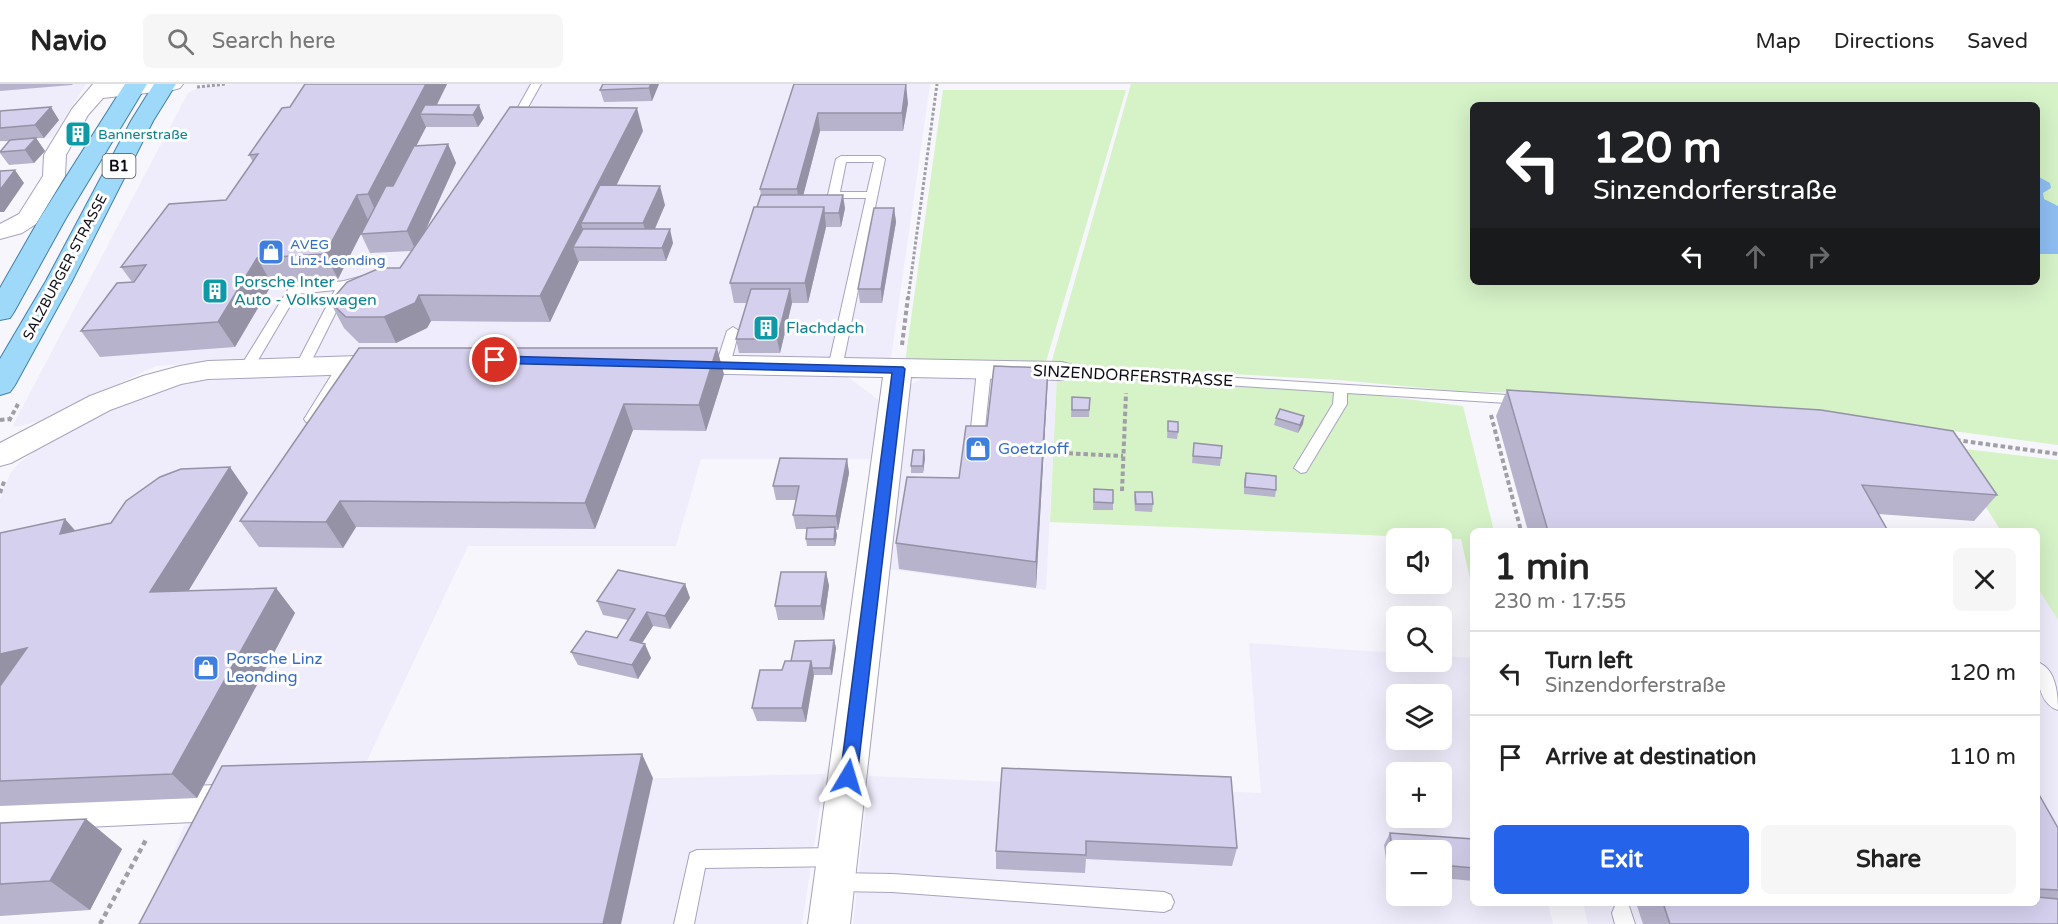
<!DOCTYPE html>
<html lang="en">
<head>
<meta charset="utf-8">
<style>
  body { margin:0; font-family:"Varela Round",sans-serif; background:#f6f6f6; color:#222; height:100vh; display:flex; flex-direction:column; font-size:22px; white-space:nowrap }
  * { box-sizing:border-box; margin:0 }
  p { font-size:20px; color:#767676 }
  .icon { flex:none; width:33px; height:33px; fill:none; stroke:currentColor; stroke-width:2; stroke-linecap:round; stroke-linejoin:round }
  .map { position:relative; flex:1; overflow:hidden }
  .sheet { position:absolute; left:1470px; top:444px; width:570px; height:378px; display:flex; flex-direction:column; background:#fff; border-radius:9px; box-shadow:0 6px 24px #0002 }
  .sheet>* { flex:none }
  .banner { position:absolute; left:1470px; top:18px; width:570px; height:183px; border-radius:9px; box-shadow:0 6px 24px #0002; background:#202124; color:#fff; overflow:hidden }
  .fabs { position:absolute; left:1386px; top:444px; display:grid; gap:12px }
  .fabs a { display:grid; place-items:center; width:66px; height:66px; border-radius:9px; background:#fff; box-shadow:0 6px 24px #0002; font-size:30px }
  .pin { position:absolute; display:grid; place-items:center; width:51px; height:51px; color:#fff; margin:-26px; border:3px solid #fff; border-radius:50%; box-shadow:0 2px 6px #0007 }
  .me { position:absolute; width:66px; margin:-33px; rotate:7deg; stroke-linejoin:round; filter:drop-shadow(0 0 4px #0008) }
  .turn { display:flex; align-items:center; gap:21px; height:126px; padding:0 24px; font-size:27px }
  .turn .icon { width:78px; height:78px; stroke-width:2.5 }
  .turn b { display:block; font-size:42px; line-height:51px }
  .lanes { display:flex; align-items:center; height:57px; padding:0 24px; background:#0003; justify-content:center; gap:30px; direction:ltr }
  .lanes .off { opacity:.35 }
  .round { display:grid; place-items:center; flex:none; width:63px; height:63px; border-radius:9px; background:#f6f6f6 }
  .head { display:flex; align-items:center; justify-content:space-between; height:102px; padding:0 24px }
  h1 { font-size:36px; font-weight:700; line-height:45px }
  .action { display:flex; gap:12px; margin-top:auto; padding:12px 24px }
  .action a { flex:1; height:69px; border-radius:9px; background:#2563eb; color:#fff; font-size:24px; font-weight:700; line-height:69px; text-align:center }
  .action a+a { background:#f6f6f6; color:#222 }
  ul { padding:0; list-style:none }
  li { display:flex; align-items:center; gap:18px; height:84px; padding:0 24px; border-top:2px solid #e0e0e0 }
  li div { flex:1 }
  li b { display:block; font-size:22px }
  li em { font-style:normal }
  header { display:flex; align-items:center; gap:36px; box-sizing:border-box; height:84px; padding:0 30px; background:#fff; border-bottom:2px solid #e0e0e0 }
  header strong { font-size:28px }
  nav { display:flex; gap:33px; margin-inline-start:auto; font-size:21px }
  .search { width:420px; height:54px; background:#f6f6f6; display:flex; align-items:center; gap:15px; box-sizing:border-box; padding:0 21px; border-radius:9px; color:#767676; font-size:22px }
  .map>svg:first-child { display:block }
</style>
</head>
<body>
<header>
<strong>Navio</strong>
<div class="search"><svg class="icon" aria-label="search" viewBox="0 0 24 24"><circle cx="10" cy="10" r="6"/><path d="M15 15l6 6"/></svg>Search here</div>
<nav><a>Map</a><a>Directions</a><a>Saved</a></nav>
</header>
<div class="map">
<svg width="2058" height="840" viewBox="0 0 2058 840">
  <rect width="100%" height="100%" fill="#f7f6fc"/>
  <path fill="#efecfb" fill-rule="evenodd" d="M0,0H86L52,54L0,58Z
    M236,0H930L891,274L887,277H235L156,282L37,338L15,343L13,341L188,9L199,3Z
    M446,288L848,293L880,317L870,375H701L676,462H468L355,702L825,690L802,840H144L184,742L243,708L0,720V415L10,390L19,379L46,359L143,310L142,308L208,294Z
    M927,292H1057L1046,506L888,485L909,308L911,300Z
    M2037,503L2058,536V840H1588L1583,819H2037Z
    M1249,559L1396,569V578H1442V572L1473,574V819H1548L1553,840H853L869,692L1261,709ZM1396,610H1442V656H1396ZM1396,688H1442V734H1396ZM1396,766H1442V812H1396Z"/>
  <path fill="#d6f2c7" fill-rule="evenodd" d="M1131,0H2058V361L1809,328L1566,310L1456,307L1339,296L1051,280ZM1473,21H2037V198H1473Z
    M943,6H1126L1045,281L905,278Z
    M1057,292L1357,309L1463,322L1494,447H1473V508L1461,455L1050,438Z
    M1948,363L2058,376V536L2037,503V447H2001Z"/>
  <path fill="#8fbef3" d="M2037,92L2050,99L2051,104L2043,109L2044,115L2058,122V170H2037Z"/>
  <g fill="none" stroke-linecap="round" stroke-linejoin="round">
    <g stroke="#a8a3bf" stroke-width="2">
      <path id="service" d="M531,0H541L517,43H509L508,41Z
        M841,72H880L885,75L842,284L835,288L828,284L866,114H834L828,111L836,75ZM846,78H874L867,108H840Z
        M363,192L367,193V199L346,204L347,206L307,286L302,287L295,283L335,206L297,210L251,288H241L239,285L289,204L344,197Z
        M733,243L739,247L730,281L723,285L718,284L716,281L727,247Z
        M344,278L351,282L316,338H306L304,335L306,332L339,279Z
        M984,282L991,286L984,354L977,359L970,354L977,286Z
        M1062,283L1523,312L1530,316L1523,320L1347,309V320L1306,388L1301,389L1294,384L1333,320L1334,308L1057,290L1055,287L1057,284Z
        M2037,578C2056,584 2058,610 2058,626C2039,620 2037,595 2037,578Z
        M838,764L845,767L848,773L845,779L838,782L705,784L694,840H674L690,769L697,766Z
        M835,789L892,790L1164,808L1171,811L1174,818L1171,825L1164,828L892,808L835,807L828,805L825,798L828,791Z
        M1622,819L1629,822L1635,840H1615L1612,829L1615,822Z"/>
    </g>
    <g stroke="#a8a3bf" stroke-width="2">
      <path id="minor" d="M93,0H183L180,4L173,6L103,14L88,31L66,71L65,92L36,140L22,149L0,155V140L19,130L43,92L44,71L72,25Z
        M388,271L398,274L402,280L398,286L388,289L208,295L181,300L110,326L11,379L0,382V359L90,312L143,292L180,282L208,277Z
        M678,271L1062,278L1072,281L1076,287L1072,293L1062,296L911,293L850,840H808L883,293L678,289L668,286L664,280L668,274Z
        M215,701L229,706L235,719L229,732L215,737L0,747V711Z"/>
    </g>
    <g stroke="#4280a7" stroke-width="2">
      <path id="primary" d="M125,0H147L66,134L14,228L10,234L0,236V204L40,134Z
        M154,0H176L153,37L72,197L15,301L10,308L0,311V275L46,197L131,37Z"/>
    </g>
    <path stroke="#a09ea6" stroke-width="3" stroke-dasharray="3 2" stroke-linecap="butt" d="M197,3L226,0
      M908,215L937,0"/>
    <path stroke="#a09ea6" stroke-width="4" stroke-dasharray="4.5 3" stroke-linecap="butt" d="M902,261L908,213
      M1491,331L1521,447
      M0,336L10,335
      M9,337L18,320
      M1956,356L2058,370
      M1061,369L1123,372
      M1122,407L1126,309
      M0,409L5,395"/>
    <path stroke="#a09ea6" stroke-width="4.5" stroke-dasharray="5 4" stroke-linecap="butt" d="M100,840L147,754"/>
    <use href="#service" fill="#fff" fill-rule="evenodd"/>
    <use href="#minor" fill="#fff" fill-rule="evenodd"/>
    <use href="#primary" fill="#9fd9fa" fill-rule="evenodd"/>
  </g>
  <path fill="#b7b3cc" d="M0,0H73L72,1L0,7Z
    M447,0L437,21L484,34L478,43H426L416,62L448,60L456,79L425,147L643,47L616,101L665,121L654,145L673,159L666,177H579L550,238L431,237L427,244L396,259H359L344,244L330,218L400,184L411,167L370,169L361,150L338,195L272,200L235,263L100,273L81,247L132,198L121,183L226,116L253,78L249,71L290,23Z
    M603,0H659L652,17L604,18L600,6Z
    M794,0L908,19L903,47H820L803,111L845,124L841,143H826L808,219H792L780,269H739L736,255L747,219H734L730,199L757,123L761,111L760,105Z
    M0,27L59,36L44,54H36L45,67L34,79L9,81L0,69L10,57H0Z
    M894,124L896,138L882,219H860L858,205Z
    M1048,284L1047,309L1036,504L899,485L896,459L959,394L987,342Z
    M724,290L706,347L633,346L595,445L356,443L343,464L259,463L240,437Z
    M1507,306L1997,411L1974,437L1878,430L1888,447H1528L1496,332Z
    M1072,313L1090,314L1089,333H1071Z
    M1304,332L1303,340L1298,349L1274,341L1276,334Z
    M1168,337L1178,348L1177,355L1167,354Z
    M1194,359L1221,374L1220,382L1192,379Z
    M925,374L923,389H911V382Z
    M847,375L849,389L838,446H836L837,451L835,462H807L806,455L807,445H796L793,431L796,416H776L773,402Z
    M1246,389L1276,406L1275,413L1244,410V396Z
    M1094,405L1113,419V426H1093Z
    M1135,408L1153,420L1152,428L1135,427L1134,415Z
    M248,409L188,507L276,504L295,529L197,714L0,722V449L75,447Z
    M826,488L829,502L824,536H778L775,522Z
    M685,500L690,514L670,545L653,542L642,559L651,574L638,595L578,581L571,568L617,554L628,536L603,531L597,517Z
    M834,556L836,564L832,591H814L806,638L757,637L752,624L791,577Z
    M1002,684L1237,764L1232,782L1086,775L1085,789L996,785V767Z
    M2037,707L2058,744V840H1643L1636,819H2037Z
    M86,735L122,765L90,826L0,832V739Z
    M1390,749L1473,755V797L1442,794V766H1396V791L1388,790L1384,761Z"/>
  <path fill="#9592a6" d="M426,0H447L432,30H420L426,43L379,135L368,110Z
    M651,0H659L652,17L649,4Z
    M906,0L908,19L903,47L902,29Z
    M479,21L484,34L478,43L473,31Z
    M51,23L59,36L44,54L35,41Z
    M637,24L643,47L598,139H581L587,159L573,163L578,177H579L550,238L540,212Z
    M818,29L820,47L800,124L797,105Z
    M78,40L82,46L78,52L73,53L69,46Z
    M36,54L45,67L34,79L25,66Z
    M448,60L456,79L416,167L407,147Z
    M15,86L24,99L4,128H0V106Z
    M660,102L665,121L649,159L643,139Z
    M357,111L368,136L338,195L325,170Z
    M843,111L845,124L841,143L839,129Z
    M824,123L826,143L808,219L805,199Z
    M894,124L896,138L882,219L881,205Z
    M670,145L673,159L666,177L662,164Z
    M257,174L272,200L235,263L218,238Z
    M790,205L792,219L780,269L777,255Z
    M419,211L431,237L427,244L396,259L384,233Z
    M717,264L724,290L706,347L699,321Z
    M1048,284L1047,309L1036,504V478Z
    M624,320L633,346L595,445L585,419Z
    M1304,332L1303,340L1298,349L1300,341Z
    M924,366L925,374L923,389V382Z
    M847,375L849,389L838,446L836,432Z
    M230,383L248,409L172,534L150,508Z
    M340,417L356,443L343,464L326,438Z
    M65,435L88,461L60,450Z
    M835,443L837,451L835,462L834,455Z
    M826,488L829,502L824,536L821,522Z
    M685,500L690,514L670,545L665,532Z
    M276,504L295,529L197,714L172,690Z
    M647,528L653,542L635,570L630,556Z
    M834,556L836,564L832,591L830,584Z
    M645,560L651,574L638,595L632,581Z
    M27,564L0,602V570Z
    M811,577L814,591L806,638L802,624Z
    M642,670L653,694L621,840H603Z
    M86,735L122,765L90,826L50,797Z"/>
  <path fill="#d5d0ed" stroke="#9592a6" stroke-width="1.5" d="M305,0H426L368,110L357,111L325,170L257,174L218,238L81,247L117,199L134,198L146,181L121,183L169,120L226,116L258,70L249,71L282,24L290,23Z
    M603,0H651L649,4L600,6Z
    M794,0H906L902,29H818L797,105H760Z
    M425,21H479L473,31L420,30Z
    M51,23L35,41L0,44V27Z
    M510,23L637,24L540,212L419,211L415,219L384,233H346L330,218L347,198L380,184H400Z
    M73,40H78L74,46H69Z
    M36,54L25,66L0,68L10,56Z
    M448,60L407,147L361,150L386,102H393L414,62Z
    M15,86L0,106V87Z
    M600,101L660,102L643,139H581Z
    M761,111H843L839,129H824V123H757Z
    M754,123H824L805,199H730Z
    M874,124H894L881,205H858Z
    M583,145H670L662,164L573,163Z
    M751,205H790L777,255H736Z
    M359,264H717L699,321L624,320L585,419L340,417L326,438L240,437Z
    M994,282L1048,284L1036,478L896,459L907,393L959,394L966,342H987Z
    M1507,306L1821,326L1953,347L1997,411L1862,401L1888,447H1548Z
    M1072,313L1090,314L1089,326H1072Z
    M1280,325L1304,332L1300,341L1276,334Z
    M1168,337L1178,338V348L1168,347Z
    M1194,359L1222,362L1221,374L1193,372Z
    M913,366H924L923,382H911Z
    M780,374L847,375L836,432L793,431L799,402H773Z
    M230,383L150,508L276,504L172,690L0,697V602L27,564L0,570V449L65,435L60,450L111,439L126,417L160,393L181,385Z
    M1246,389L1276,392V406L1245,403Z
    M1094,405L1113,406V419L1094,418Z
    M1135,408H1152L1153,420H1136Z
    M835,443L834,455H806L807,444Z
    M618,486L685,500L665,532L647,528L630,556L645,560L632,581L571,568L586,547L617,554L635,525L597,517Z
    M781,488H826L821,522H775Z
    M834,556L830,584H812L811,577H791L795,557Z
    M785,577H811L802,624H752L760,586H782Z
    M642,670L603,840H139L222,682Z
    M1002,684L1231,693L1237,764L1086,757V771L996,767Z
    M2037,707L2058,744V806L2037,805Z
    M86,735L50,797L0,800V739Z
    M1390,749L1473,755V784L1442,781V766H1396V778H1394Z
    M2037,813L2058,815V840H1670L1663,819H2037Z"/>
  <path fill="#2563eb" stroke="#184099" stroke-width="1.5" d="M495,272L903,283L905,285L857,693L854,698L848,700L842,698L840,693L892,289L491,279V273Z"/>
  <defs>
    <g id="building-square" transform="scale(1.35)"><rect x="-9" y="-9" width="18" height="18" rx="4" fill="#0f9aa8" stroke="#fff"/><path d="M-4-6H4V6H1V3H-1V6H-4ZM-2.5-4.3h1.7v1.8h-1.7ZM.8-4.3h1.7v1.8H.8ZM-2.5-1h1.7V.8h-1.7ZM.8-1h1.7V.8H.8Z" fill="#fff"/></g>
    <g id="shop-square" transform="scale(1.35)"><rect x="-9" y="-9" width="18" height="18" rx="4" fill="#3f7fe0" stroke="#fff"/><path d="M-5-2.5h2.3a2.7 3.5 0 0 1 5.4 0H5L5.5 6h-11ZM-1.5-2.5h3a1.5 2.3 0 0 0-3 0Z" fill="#fff"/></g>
  </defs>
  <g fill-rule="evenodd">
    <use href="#building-square" x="78" y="50"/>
    <use href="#shop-square" x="271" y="168"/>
    <use href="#building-square" x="215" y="207"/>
    <use href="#building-square" x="766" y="244"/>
    <use href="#shop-square" x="978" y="365"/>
    <use href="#shop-square" x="206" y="584"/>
  </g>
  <g text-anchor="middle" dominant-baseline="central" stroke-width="6" stroke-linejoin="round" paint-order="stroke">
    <g font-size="14" fill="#0d838f" stroke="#fff" text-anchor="start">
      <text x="98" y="50">Bannerstraße</text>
    </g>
    <g font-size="14" fill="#366cbe" stroke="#fff" text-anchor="start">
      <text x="290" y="160">AVEG<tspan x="290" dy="16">Linz-Leonding</tspan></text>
    </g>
    <g font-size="14" fill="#0d0b15" stroke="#fff">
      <text transform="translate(65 183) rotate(-62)">SALZBURGER STRASSE</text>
    </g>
    <rect fill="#fff" stroke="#56545b" stroke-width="1.5" x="102.5" y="70" width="33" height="24" rx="4.5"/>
    <g font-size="15" font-weight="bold" fill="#0d0b15">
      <text x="119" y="82">B1</text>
    </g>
    <g font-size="16" fill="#0d838f" stroke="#fff" text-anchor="start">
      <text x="234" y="198">Porsche Inter<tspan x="234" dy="18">Auto - Volkswagen</tspan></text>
      <text x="786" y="244">Flachdach</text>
    </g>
    <g font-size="16" fill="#0d0b15" stroke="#fff">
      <text transform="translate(1133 292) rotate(3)">SINZENDORFERSTRASSE</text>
    </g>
    <g font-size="16" fill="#366cbe" stroke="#fff" text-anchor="start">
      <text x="998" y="365">Goetzloff</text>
      <text x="226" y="575">Porsche Linz<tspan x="226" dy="18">Leonding</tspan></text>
    </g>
  </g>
</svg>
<div class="fabs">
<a><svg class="icon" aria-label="sound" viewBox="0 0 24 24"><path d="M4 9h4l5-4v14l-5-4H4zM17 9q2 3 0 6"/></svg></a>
<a><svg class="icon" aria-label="search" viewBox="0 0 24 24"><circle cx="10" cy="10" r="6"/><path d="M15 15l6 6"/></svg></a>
<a><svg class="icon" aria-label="layers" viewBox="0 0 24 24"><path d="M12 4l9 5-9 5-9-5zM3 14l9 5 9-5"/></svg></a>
<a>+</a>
<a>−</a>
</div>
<div class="pin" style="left:495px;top:276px;background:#d93025"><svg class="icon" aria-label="arrive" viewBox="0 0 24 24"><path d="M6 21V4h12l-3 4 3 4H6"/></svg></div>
<svg class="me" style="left:848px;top:693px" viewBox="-20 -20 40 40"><path d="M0-17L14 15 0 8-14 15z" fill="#2563eb" stroke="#fff" stroke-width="4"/></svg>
<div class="banner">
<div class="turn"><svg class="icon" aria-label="left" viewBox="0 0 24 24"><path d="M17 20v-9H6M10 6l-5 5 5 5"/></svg><div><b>120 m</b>Sinzendorferstraße</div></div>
<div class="lanes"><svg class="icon" aria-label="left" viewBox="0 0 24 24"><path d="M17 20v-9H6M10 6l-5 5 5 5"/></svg><svg class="icon off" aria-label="ahead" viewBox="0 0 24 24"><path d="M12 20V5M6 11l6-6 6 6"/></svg><svg class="icon off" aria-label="right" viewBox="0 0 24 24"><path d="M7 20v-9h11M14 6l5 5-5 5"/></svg></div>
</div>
<section class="sheet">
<div class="head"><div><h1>1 min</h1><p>230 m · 17:55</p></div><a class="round"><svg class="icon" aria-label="close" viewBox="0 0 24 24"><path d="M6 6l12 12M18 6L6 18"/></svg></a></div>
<ul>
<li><svg class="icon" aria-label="left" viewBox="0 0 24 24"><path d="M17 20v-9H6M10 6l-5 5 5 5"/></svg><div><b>Turn left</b><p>Sinzendorferstraße</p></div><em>120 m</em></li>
<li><svg class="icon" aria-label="arrive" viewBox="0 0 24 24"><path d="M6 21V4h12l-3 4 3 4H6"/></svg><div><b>Arrive at destination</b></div><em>110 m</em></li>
</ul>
<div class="action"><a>Exit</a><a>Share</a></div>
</section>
</div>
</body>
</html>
